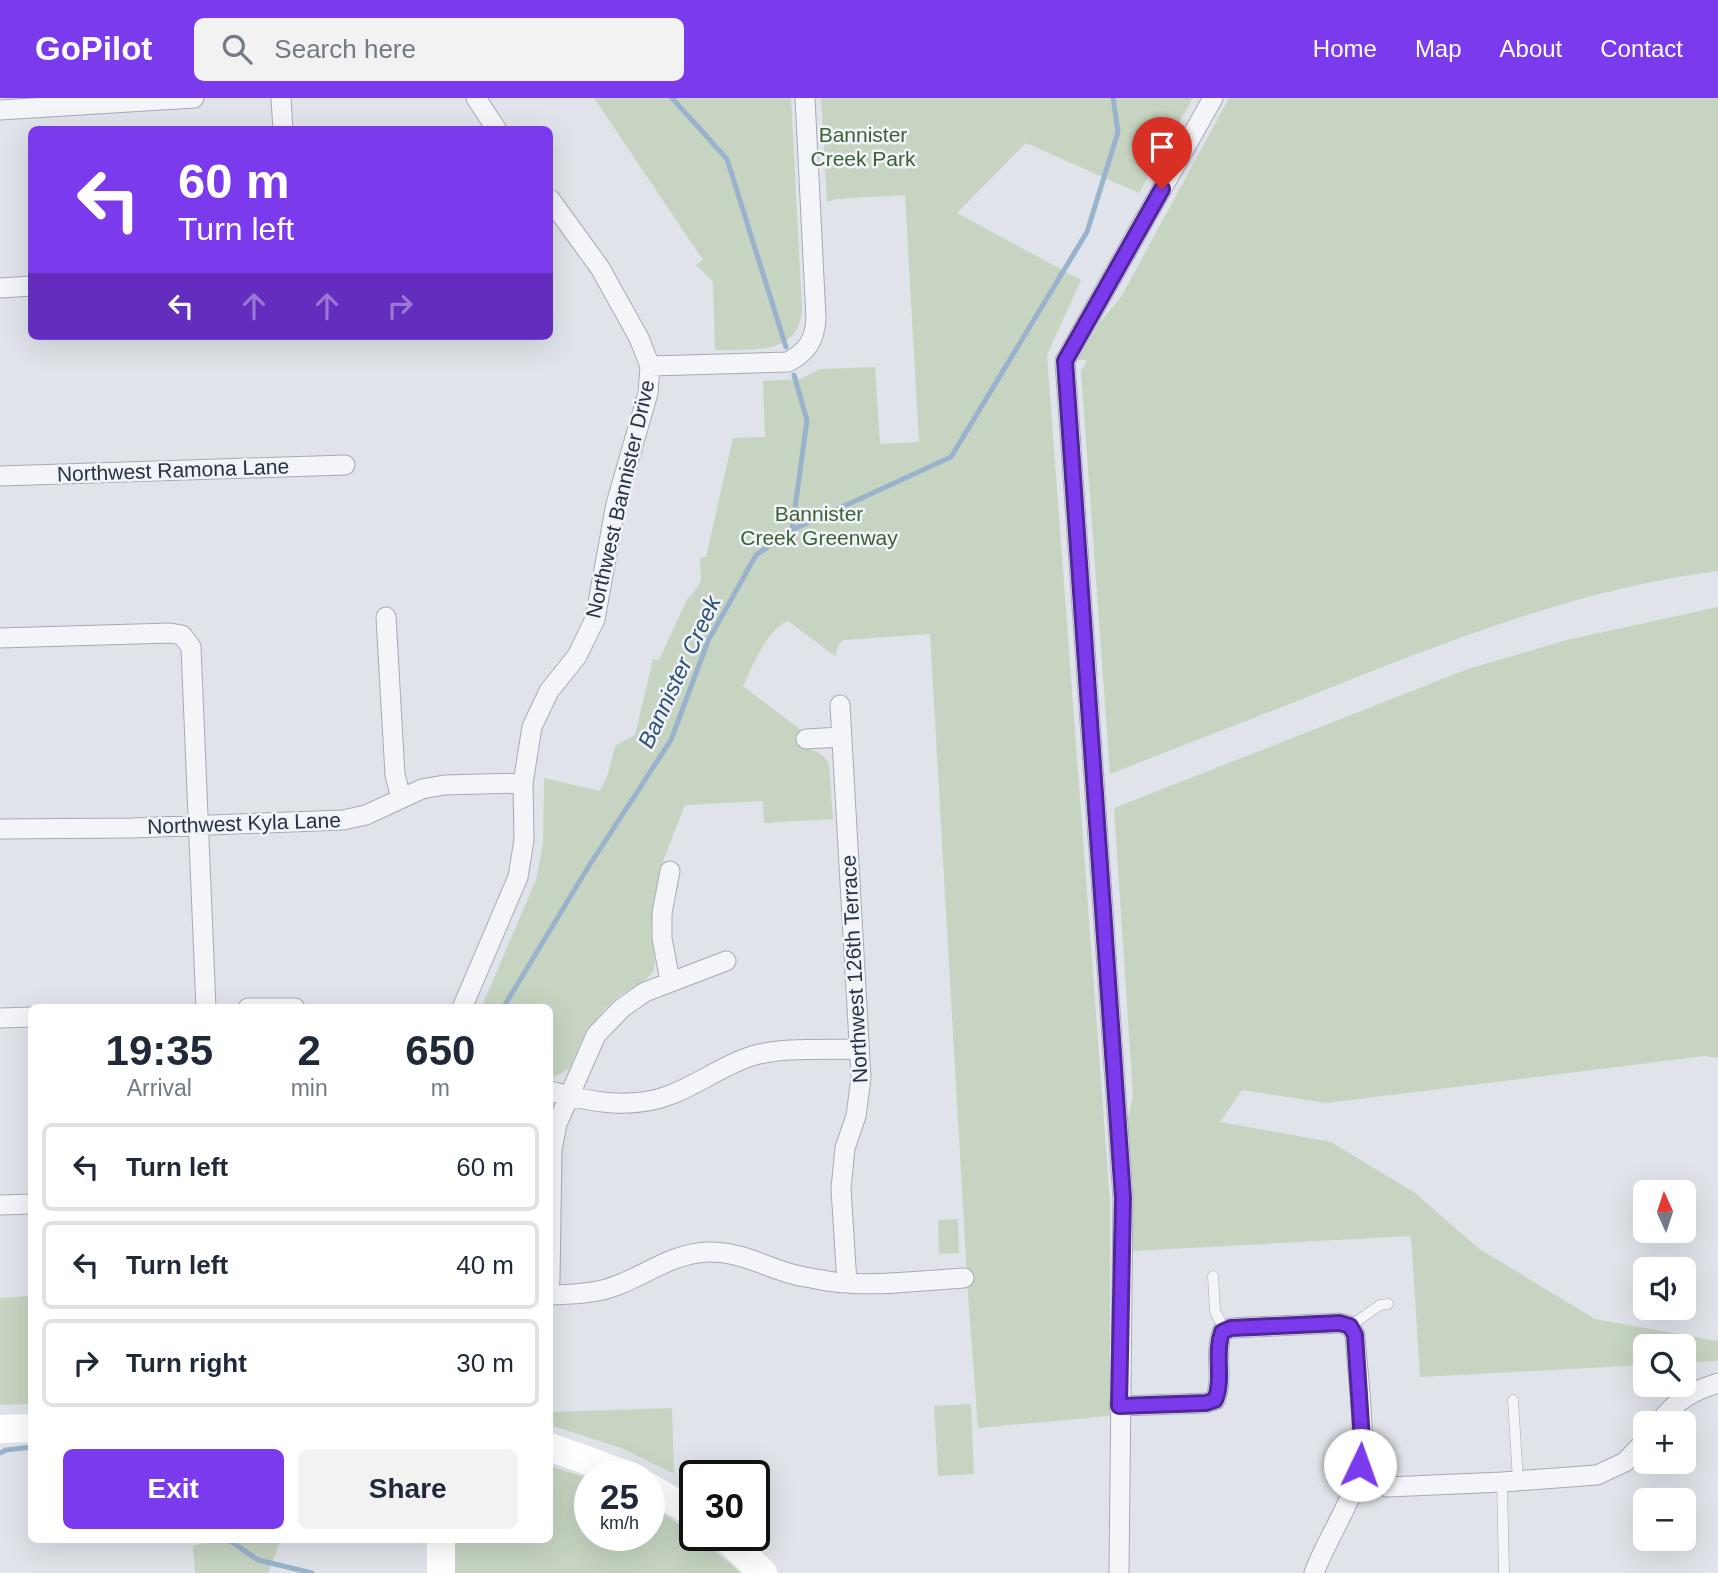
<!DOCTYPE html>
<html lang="en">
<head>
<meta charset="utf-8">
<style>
  body { margin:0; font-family:Helvetica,sans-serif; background:#f2f2f3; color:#1f2937; height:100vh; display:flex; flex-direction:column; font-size:26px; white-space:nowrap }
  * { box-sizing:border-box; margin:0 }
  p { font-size:23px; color:#747a83 }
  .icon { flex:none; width:38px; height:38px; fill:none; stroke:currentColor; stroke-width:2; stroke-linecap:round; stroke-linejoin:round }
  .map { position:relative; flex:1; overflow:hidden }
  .details { position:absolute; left:28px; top:906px; width:525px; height:539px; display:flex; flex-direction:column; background:#fff; border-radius:10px; box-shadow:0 7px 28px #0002 }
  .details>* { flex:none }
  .banner { position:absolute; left:28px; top:28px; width:525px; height:214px; border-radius:10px; box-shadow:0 7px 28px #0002; background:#7c3aed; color:#fff; overflow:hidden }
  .needle { width:46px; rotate:357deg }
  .tools { position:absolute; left:1633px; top:1082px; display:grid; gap:14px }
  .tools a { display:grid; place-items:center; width:63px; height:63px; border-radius:10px; background:#fff; box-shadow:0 7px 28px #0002; font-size:35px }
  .speed { position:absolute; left:574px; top:1362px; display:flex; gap:14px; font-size:35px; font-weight:700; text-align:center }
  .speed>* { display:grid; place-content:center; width:91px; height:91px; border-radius:50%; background:#fff; box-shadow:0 7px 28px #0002; line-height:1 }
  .speed small { font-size:18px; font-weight:400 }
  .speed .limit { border:4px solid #111; border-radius:10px; background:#fff; color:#111 }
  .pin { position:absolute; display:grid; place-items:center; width:60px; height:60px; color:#fff; margin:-72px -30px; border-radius:50% 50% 50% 0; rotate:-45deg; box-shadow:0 0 7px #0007 }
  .pin .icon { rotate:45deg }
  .me { position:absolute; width:77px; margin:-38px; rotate:3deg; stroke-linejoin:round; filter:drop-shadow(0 0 5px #0008) }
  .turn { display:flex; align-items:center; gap:24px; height:147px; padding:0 35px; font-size:32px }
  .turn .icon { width:91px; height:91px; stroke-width:2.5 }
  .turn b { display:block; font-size:49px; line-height:60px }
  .lanes { display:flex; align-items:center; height:66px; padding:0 35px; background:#0003; justify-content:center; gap:35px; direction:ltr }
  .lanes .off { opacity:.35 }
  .eta { display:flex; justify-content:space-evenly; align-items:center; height:119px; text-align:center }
  .eta b { font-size:42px; font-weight:700; line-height:49px }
  .cta { display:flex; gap:14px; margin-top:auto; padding:14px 35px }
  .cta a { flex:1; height:80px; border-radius:10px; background:#7c3aed; color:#fff; font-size:28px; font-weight:700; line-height:80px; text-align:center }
  .cta a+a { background:#f2f2f3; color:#1f2937 }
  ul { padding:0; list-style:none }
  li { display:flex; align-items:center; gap:21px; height:88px; margin:0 14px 10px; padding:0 21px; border:4px solid #e0e1e3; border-radius:10px }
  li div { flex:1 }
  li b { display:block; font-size:26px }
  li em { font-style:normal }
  header { display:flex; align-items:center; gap:42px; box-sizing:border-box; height:98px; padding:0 35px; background:#7c3aed; color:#fff }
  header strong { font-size:33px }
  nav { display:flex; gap:38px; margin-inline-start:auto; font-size:24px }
  .search { width:490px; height:63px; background:#f2f2f3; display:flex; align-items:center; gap:18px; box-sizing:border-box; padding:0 24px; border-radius:10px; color:#747a83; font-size:26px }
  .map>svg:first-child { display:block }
</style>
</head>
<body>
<header>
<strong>GoPilot</strong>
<div class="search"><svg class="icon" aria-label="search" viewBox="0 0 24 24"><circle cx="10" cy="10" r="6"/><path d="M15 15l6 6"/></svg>Search here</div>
<nav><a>Home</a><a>Map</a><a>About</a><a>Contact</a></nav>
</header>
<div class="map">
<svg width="1718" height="1475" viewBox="0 0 1718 1475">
  <rect width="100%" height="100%" fill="#e0e4ea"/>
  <path fill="#c6d4c1" d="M594,0H791L802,210C800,259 750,251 715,252L713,184L696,167L703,162Z
    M821,0H1193L1139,95L1026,45L957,115L1081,182L1047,257L1110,1104V1318L978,1330L968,1196L930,536L844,542L839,546L835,558L788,523C768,530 752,569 743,588L801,632L803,649C815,653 823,654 829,666L833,721L764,725L763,703L685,707L663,763L654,800L651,833L655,865L653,874L644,883L620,897L604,912L584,937L569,971L556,978L550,977V910H481L536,782L543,745L544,680L600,693L608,676L615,648L635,637L653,561L659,562L688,499H690L701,483L700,460L706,459L733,340L765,339L763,283L801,281L820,271L875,269L880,346L919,344L905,97L836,101L827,104Z
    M1229,0H1718V473C1589,489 1467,536 1347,583C1268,615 1189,645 1110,676L1081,273L1087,262H1078L1100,224L1121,199Z
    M1718,509V960L1705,958L1326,1005L1242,992L1220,1024L1331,1044L1415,1095L1478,1150L1595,1221L1718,1243V1263L1684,1265V1248H1645V1267L1420,1279L1411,1138L1133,1153L1127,1023L1133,998L1114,710L1468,571L1567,542Z
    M958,1121L959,1155L939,1156L938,1122Z
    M31,1198V1306L0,1307V1200Z
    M971,1306L974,1376L938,1378L934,1308Z
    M672,1310L674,1376L621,1350L550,1327V1314Z
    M550,1368L590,1381V1437H649V1407L693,1435L741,1475H446L449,1442H550Z
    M212,1442H281L268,1475H195L193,1448Z"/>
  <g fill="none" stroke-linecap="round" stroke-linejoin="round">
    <path stroke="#99b3cc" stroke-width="5" d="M672,0L727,61L786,249
      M792,432L807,322L794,277
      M503,910L587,771L671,642L708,543L756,457L792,432L951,359L1087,134L1118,34L1113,0
      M0,1355L6,1352L32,1349
      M229,1442L258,1462L312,1475"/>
    <g stroke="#a5abb5" stroke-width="11">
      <path id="lane" d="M1213,1178L1215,1213L1225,1233
        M1350,1228L1380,1207L1388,1206
        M1513,1302L1518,1383
        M1502,1384L1504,1475"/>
    </g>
    <g stroke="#a5abb5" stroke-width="21">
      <path id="street" d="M281,0L283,32
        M476,0L497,32
        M0,12L194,0
        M0,190L32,188
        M650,268L788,264C807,254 815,242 816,220L805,0
        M0,378L345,367
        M386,519L395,677L401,700
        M0,540L170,535L182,537L191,549L206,910
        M840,607L861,980L856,1018L845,1050L841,1091L847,1185
        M806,641L841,639
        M0,731L132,730L343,722L366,717L422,691L444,687L523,685
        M670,773L662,815V840L670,883
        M248,910H295
        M462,910L518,779L524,742L523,685L532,629L549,593L577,558L595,521L616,406L648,295L650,268L639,240L600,170L550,101
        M0,920L32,919
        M550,993C589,1004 631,1012 670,997C699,986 723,967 752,958C781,949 828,952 859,951
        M0,1107L32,1106
        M550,1183L552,1052L557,1026L596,937L622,910L645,894L726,863
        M550,1197C572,1196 596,1196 618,1187C649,1175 672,1156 707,1154C745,1153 770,1173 805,1179C818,1181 833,1185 847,1185C885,1188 926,1182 964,1180
        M1119,1308L1206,1305L1215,1302C1224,1281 1214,1256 1222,1234L1231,1230L1340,1225L1350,1228L1355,1237C1357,1274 1369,1350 1357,1382C1346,1414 1326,1443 1314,1475
        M1659,1325C1675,1303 1692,1293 1718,1285
        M1358,1381L1388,1389L1502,1384L1597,1377L1625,1364L1645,1343
        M1119,1475L1123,1100L1065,263L1213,0"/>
    </g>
    <use href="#lane" stroke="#f3f5f8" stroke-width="10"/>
    <use href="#street" stroke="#f3f5f8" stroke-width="19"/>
    <path stroke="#fff" stroke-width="28" d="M0,1331L32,1330
      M550,1349L627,1377
      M649,1389L695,1416
      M723,1437L763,1475
      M441,1442V1475"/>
  </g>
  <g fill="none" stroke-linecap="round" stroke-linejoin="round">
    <g stroke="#51269a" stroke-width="18">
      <path id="route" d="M1162,91L1065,263L1123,1100L1119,1308L1206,1305L1215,1302C1224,1281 1214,1256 1222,1234L1231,1230L1340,1225L1350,1228L1355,1237L1362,1342L1360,1367"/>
    </g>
    <use href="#route" stroke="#7c3aed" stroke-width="12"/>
  </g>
  <g text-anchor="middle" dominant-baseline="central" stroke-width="5" stroke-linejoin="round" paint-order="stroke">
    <g font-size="21" fill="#3d5f34" stroke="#f0f3f7">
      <text x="863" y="36">Bannister<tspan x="863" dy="24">Creek Park</tspan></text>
      <text x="819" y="415">Bannister<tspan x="819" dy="24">Creek Greenway</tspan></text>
    </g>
    <g font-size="21" fill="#283243" stroke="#f0f3f7">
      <text transform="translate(173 372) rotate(-2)">Northwest Ramona Lane</text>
      <text transform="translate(620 401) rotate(-77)">Northwest Bannister Drive</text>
      <text transform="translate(244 725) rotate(-2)">Northwest Kyla Lane</text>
      <text transform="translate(854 871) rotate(-93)">Northwest 126th Terrace</text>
    </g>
    <g font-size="23" font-style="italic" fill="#2f5179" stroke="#f0f3f7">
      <text transform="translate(679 574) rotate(-65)">Bannister Creek</text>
    </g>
  </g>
</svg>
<div class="tools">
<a><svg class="needle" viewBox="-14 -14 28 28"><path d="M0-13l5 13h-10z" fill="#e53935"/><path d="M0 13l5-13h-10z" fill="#747a83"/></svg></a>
<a><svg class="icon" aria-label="sound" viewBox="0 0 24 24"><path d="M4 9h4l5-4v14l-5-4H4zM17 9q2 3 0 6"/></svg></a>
<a><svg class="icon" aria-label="search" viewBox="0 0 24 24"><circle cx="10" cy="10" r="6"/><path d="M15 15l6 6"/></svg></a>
<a>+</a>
<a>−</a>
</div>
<div class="speed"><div>25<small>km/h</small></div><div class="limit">30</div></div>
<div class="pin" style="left:1162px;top:91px;background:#d93025"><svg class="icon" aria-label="arrive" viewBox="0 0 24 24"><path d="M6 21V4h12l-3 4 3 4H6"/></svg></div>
<svg class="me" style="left:1360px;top:1367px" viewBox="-20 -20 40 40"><circle r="19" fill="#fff"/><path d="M0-13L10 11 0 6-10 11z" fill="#7c3aed"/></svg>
<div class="banner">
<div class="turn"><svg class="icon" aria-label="left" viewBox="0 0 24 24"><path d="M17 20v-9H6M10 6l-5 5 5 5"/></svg><div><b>60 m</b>Turn left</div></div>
<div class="lanes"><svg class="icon" aria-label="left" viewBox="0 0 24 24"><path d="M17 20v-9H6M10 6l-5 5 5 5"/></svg><svg class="icon off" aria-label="ahead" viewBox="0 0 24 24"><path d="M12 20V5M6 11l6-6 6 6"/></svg><svg class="icon off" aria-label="ahead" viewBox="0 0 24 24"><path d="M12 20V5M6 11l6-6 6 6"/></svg><svg class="icon off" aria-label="right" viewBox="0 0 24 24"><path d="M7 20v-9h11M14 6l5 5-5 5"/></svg></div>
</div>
<section class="details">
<div class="eta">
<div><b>19:35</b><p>Arrival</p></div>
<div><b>2</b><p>min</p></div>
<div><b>650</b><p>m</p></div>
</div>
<ul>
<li><svg class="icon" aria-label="left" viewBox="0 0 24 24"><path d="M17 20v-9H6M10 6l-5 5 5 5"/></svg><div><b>Turn left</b></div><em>60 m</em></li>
<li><svg class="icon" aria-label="left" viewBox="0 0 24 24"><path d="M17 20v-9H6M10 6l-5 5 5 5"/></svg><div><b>Turn left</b></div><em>40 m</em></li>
<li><svg class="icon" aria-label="right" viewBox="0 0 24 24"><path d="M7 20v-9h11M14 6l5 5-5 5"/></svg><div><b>Turn right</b></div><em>30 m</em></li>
</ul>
<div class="cta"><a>Exit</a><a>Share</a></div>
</section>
</div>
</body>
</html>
